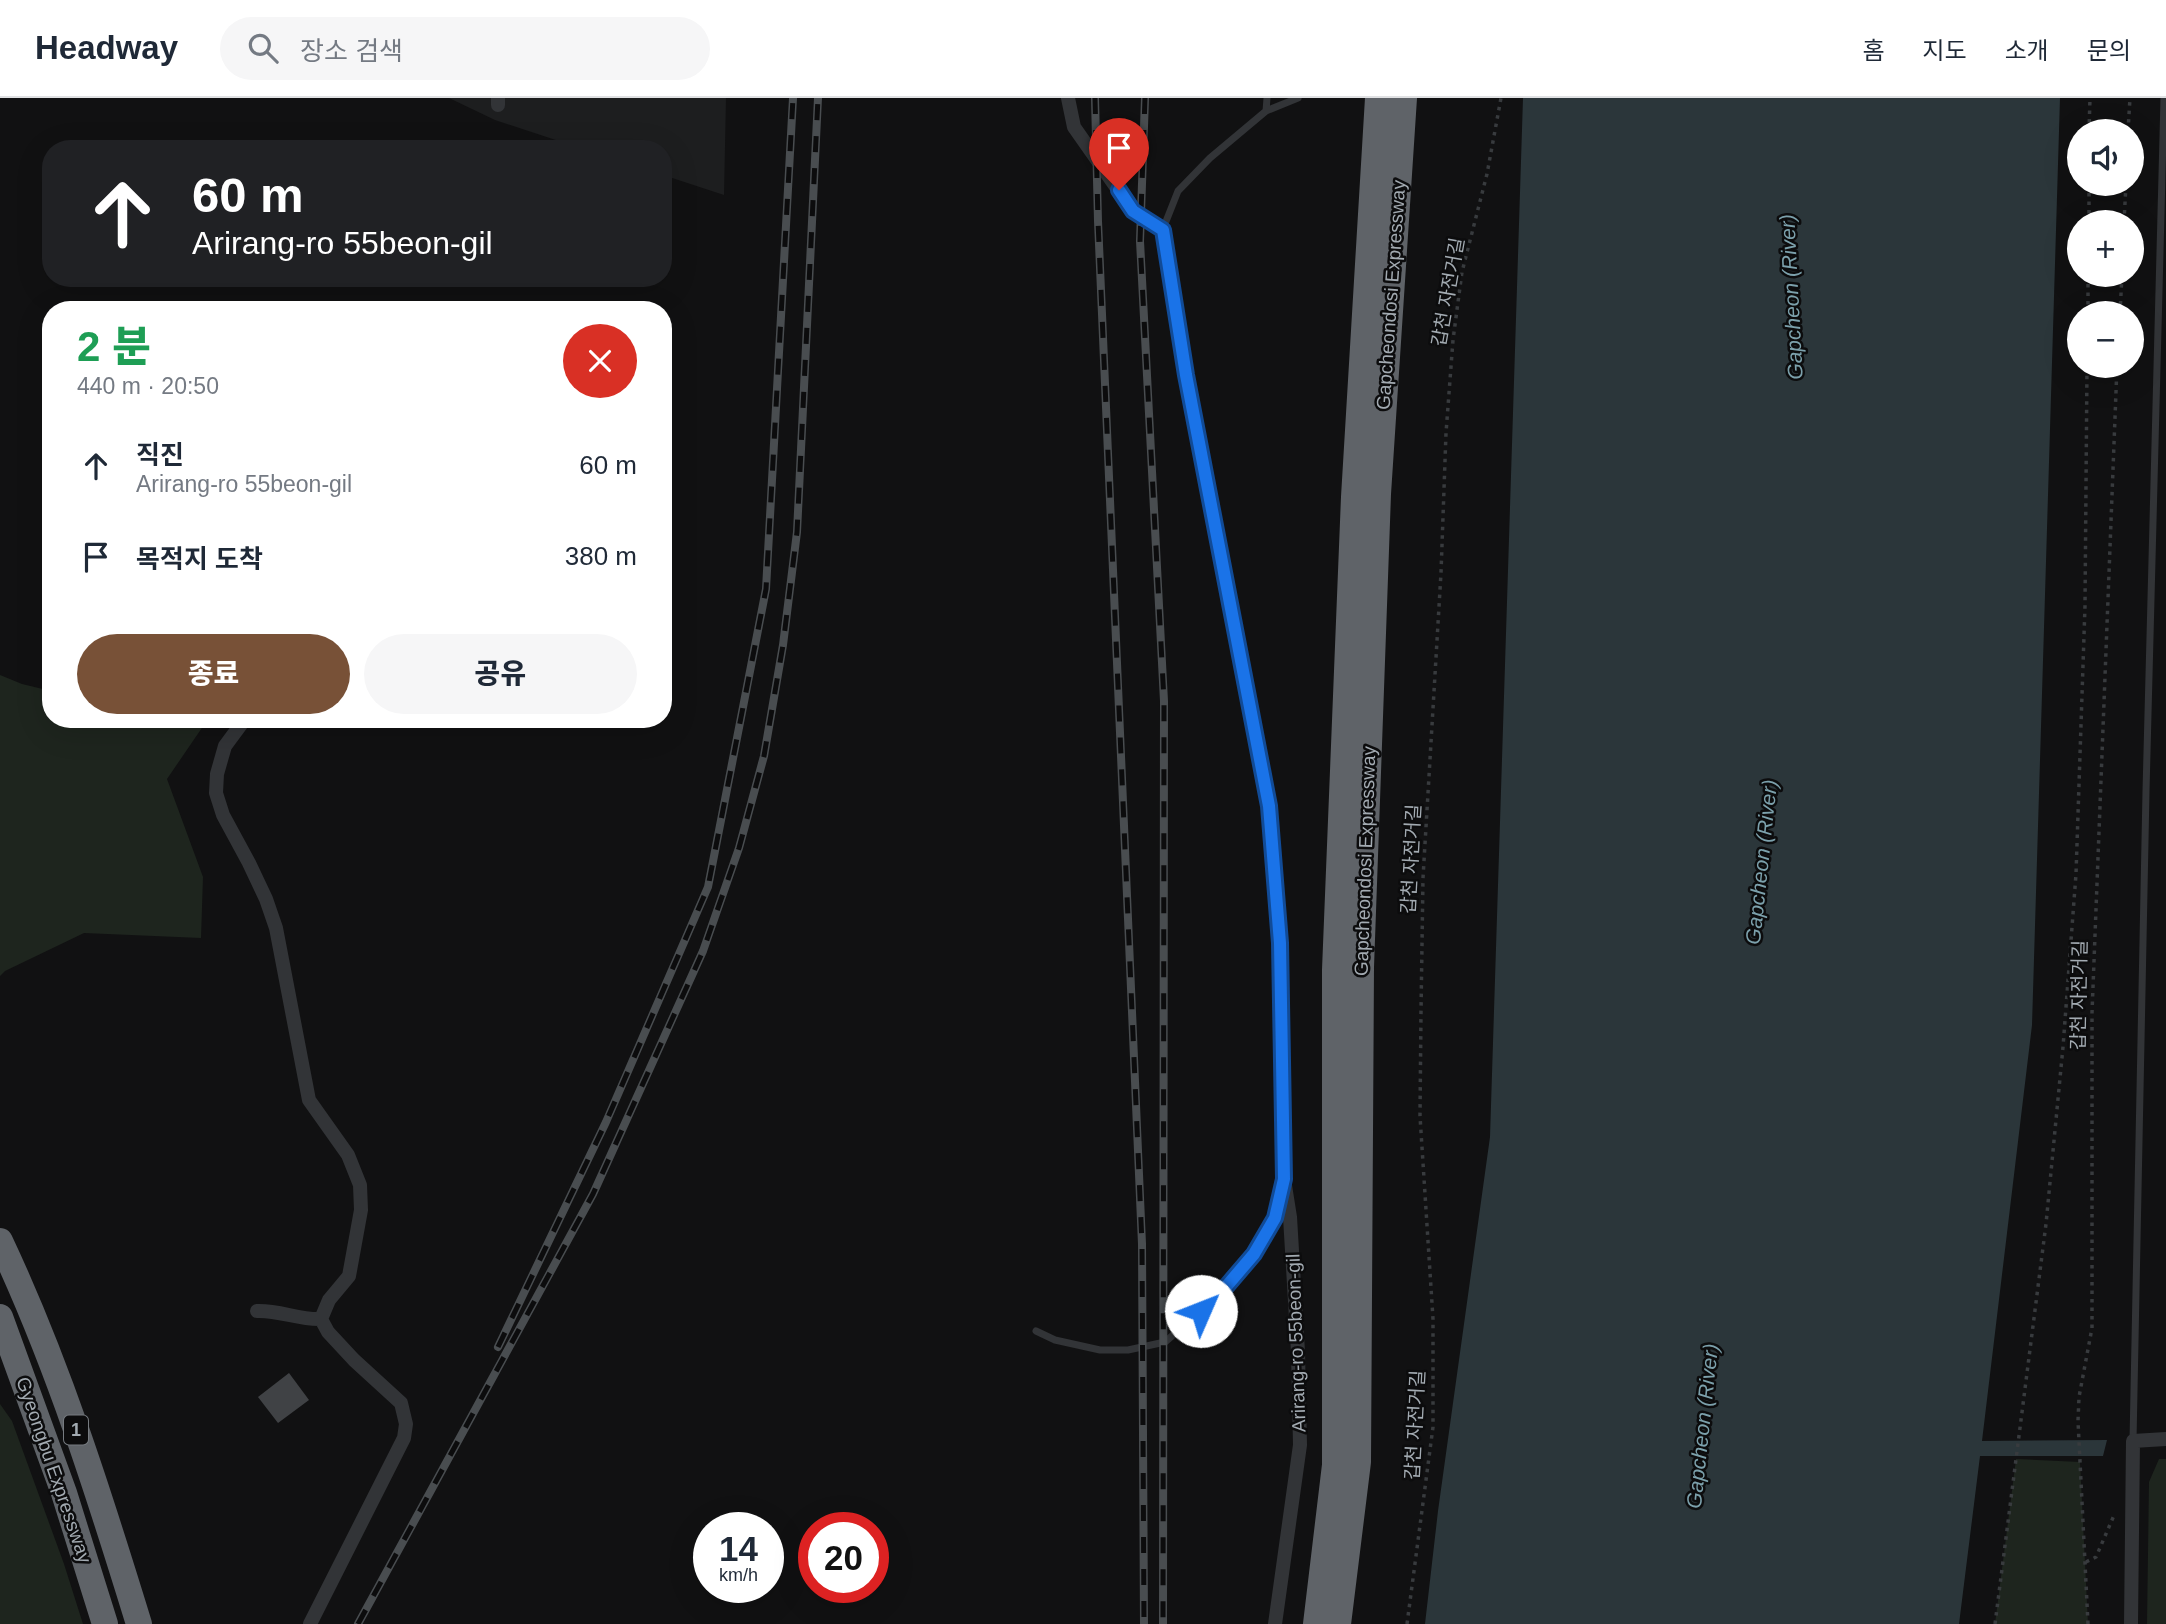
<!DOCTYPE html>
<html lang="ko">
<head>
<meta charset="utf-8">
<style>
  body { margin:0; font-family:Helvetica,"Noto Sans KR",sans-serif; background:#f6f6f7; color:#1f2937; height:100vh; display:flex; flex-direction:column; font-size:26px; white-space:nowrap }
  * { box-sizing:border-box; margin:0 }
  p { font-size:23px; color:#747a83 }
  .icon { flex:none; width:38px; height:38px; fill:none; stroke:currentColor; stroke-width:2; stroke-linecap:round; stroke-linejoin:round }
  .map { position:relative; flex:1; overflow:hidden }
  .panel { position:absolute; left:42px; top:203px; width:630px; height:427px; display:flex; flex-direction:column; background:#fff; border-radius:28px; box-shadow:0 7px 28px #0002 }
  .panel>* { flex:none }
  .hud { position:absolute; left:42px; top:42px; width:630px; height:147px; border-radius:28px; box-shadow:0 7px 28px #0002; background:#202124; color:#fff; overflow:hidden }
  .fabs { position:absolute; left:2067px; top:21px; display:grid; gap:14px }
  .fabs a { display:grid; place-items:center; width:77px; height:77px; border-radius:50%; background:#fff; box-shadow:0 7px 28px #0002; font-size:35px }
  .speed { position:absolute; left:693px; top:1414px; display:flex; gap:14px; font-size:35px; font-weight:700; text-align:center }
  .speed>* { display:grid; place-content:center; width:91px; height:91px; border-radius:50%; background:#fff; box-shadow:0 7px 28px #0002; line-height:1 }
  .speed small { font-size:18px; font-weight:400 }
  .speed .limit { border:10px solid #d22; background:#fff; color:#111 }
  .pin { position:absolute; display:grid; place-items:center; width:60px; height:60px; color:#fff; margin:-72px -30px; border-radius:50% 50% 50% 0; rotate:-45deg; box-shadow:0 0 7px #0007 }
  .pin .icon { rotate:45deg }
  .me { position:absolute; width:77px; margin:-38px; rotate:46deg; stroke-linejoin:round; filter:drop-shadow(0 0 5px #0008) }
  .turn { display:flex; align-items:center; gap:24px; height:147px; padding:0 35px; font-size:32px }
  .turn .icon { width:91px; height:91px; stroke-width:2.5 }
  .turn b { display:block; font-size:49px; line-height:60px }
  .round { display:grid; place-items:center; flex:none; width:74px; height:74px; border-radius:37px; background:#f6f6f7 }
  .headline { display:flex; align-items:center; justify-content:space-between; height:119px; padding:0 35px }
  h1 { font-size:42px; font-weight:800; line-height:52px; color:#1e9e55 }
  .action { display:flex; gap:14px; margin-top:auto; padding:14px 35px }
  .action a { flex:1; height:80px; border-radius:42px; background:#785137; color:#fff; font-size:28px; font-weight:800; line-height:80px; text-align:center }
  .action a+a { background:#f6f6f7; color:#1f2937 }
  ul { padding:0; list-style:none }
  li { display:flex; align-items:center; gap:21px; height:91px; padding:0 35px }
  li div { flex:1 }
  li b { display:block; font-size:26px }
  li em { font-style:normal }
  header { display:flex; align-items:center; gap:42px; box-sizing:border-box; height:98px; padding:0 35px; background:#fff; border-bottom:2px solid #e0e1e3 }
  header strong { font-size:33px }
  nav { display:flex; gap:38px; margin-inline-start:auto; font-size:24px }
  .search { width:490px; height:63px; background:#f6f6f7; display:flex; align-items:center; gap:18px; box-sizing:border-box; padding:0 24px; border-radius:38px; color:#747a83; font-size:26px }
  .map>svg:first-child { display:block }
</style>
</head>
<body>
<header>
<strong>Headway</strong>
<div class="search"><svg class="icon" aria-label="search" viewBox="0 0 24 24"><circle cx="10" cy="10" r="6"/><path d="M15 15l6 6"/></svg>장소 검색</div>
<nav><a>홈</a><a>지도</a><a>소개</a><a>문의</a></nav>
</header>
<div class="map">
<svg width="2166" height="1526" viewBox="0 0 2166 1526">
  <rect width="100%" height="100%" fill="#111112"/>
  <path fill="#1d1e1f" d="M449,0H726L724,97L663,77V51H583L495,22Z"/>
  <path fill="#1e251e" d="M0,577L22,586L51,593V621H208L167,681L203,779L201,840L84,835L5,873L0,878Z
    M0,1306L12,1323L64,1466L83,1526H0Z
    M2016,1361L2080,1364L2088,1526H1995Z
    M2159,1361H2166V1526H2147L2149,1384Z"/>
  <path fill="#2b363a" d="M1523,0H2060L2032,927L1982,1343L2107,1342L2103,1358H1980L1959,1526H1425L1438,1413L1490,1039Z"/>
  <path fill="#404245" d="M289,1275L309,1302L278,1325L258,1299Z"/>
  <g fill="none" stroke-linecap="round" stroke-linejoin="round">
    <path stroke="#383b3e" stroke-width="3.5" stroke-dasharray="3.5 5" stroke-linecap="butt" d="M2089,33L2090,0
      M2128,33L2130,0
      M2089,124V86
      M2124,124L2126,86
      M2088,215V177
      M2120,215L2122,177
      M2086,1464L2096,1459L2115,1415
      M1407,1526L1433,1329V1221L1420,1018L1421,914L1423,780L1441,475L1446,335L1453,242L1462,174L1487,76L1501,0
      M1995,1526L2046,1126L2063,949L2076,776L2085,508L2087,268
      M2088,1526L2078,1323L2079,1299L2092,1230V915L2117,268"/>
    <path stroke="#323437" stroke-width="7" d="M1266,13L1267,0
      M1163,131L1178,93L1210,60L1266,13L1298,0
      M1036,1233L1055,1242L1100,1252H1128L1165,1244L1219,1197L1253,1156L1275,1120L1282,1092
      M2133,1343L2146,693L2164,0"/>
    <path stroke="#323437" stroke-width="14" d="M498,0V7
      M1068,0L1074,29L1133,113L1163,132L1187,277L1269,708L1280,845L1284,1081L1290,1119L1298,1254L1300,1347L1275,1526
      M245,621L225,648L217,676L216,695L223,717L249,765L266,801L276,830L309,1002L348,1057L360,1087L361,1112L349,1178L329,1202L321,1221L328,1234L354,1262L401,1305L406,1326L404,1340L310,1526
      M257,1213C279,1212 299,1222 321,1221
      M2131,1526L2133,1343L2166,1341"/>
    <path stroke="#5f6368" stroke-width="26" d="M0,1143C58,1266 99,1396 139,1526
      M0,1219L64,1395L105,1526
      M1316,1526L1335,1367V872L1354,399L1378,0
      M1338,1526L1358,1364L1361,869L1378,396L1404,0"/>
    <g stroke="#494d50" stroke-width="8">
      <path id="rail" d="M1095,0L1098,123L1142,1146L1144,1526
        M1145,0L1140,143L1164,603L1163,1526
        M498,1249L606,1024L708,789L766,491L793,0
        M358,1526L593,1096L703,853L739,750L764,658L783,547L797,434L818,0"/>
    </g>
    <use href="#rail" stroke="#0c0c0d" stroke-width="5" stroke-dasharray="16" stroke-linecap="butt"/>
  </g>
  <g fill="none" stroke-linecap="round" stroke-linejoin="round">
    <g stroke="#114b97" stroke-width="18">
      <path id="route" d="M1119,92L1133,113L1163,132L1186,277L1269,708L1280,845L1284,1081L1275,1120L1254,1156L1219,1197L1201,1213"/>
    </g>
    <use href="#route" stroke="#1a73e8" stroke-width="12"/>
  </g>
  <g text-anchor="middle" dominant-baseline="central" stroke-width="5" stroke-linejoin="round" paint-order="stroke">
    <rect fill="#0c0c0d" stroke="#767b80" stroke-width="2" x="64" y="1317.5" width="24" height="29" rx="5"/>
    <g font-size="18" font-weight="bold" fill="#a3abb2">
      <text x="76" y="1332">1</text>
    </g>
    <g font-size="19" fill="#a3abb2" stroke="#0c0c0d">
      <text transform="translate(1448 194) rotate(-80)">갑천 자전거길</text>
      <text transform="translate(1391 197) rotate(-86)">Gapcheondosi Expressway</text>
      <text transform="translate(1411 761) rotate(-87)">갑천 자전거길</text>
      <text transform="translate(1365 763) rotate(-88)">Gapcheondosi Expressway</text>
      <text transform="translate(2079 897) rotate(-89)">갑천 자전거길</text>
      <text transform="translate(1296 1245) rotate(-92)">Arirang-ro 55beon-gil</text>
      <text transform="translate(1415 1327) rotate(-87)">갑천 자전거길</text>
      <text transform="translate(54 1372) rotate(71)">Gyeongbu Expressway</text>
    </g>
    <g font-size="21" font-style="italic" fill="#7ca1ac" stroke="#0c0c0d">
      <text transform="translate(1791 199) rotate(-93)">Gapcheon (River)</text>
      <text transform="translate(1761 764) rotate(-84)">Gapcheon (River)</text>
      <text transform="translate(1702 1328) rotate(-84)">Gapcheon (River)</text>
    </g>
  </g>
</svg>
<div class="fabs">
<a><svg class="icon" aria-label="sound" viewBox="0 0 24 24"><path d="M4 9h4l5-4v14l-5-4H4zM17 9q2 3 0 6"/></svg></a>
<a>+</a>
<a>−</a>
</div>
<div class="speed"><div>14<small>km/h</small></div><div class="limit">20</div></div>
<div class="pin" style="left:1119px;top:92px;background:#d93025"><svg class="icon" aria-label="arrive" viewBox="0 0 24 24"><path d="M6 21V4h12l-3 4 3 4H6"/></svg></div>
<svg class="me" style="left:1201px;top:1213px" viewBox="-20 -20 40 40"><circle r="19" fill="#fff"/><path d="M0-13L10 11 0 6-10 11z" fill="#1a73e8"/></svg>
<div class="hud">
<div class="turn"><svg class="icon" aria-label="ahead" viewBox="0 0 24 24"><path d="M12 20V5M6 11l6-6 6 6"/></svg><div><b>60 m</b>Arirang-ro 55beon-gil</div></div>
</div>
<section class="panel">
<div class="headline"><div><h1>2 분</h1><p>440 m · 20:50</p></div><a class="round" style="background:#d93025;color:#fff"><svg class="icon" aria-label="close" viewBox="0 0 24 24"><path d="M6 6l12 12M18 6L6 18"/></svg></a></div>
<ul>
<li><svg class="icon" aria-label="ahead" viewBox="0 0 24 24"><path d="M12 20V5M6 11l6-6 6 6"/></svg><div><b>직진</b><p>Arirang-ro 55beon-gil</p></div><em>60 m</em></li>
<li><svg class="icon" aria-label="arrive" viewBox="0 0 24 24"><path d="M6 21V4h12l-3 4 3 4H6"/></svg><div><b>목적지 도착</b></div><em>380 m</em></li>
</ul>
<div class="action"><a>종료</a><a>공유</a></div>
</section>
</div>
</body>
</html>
